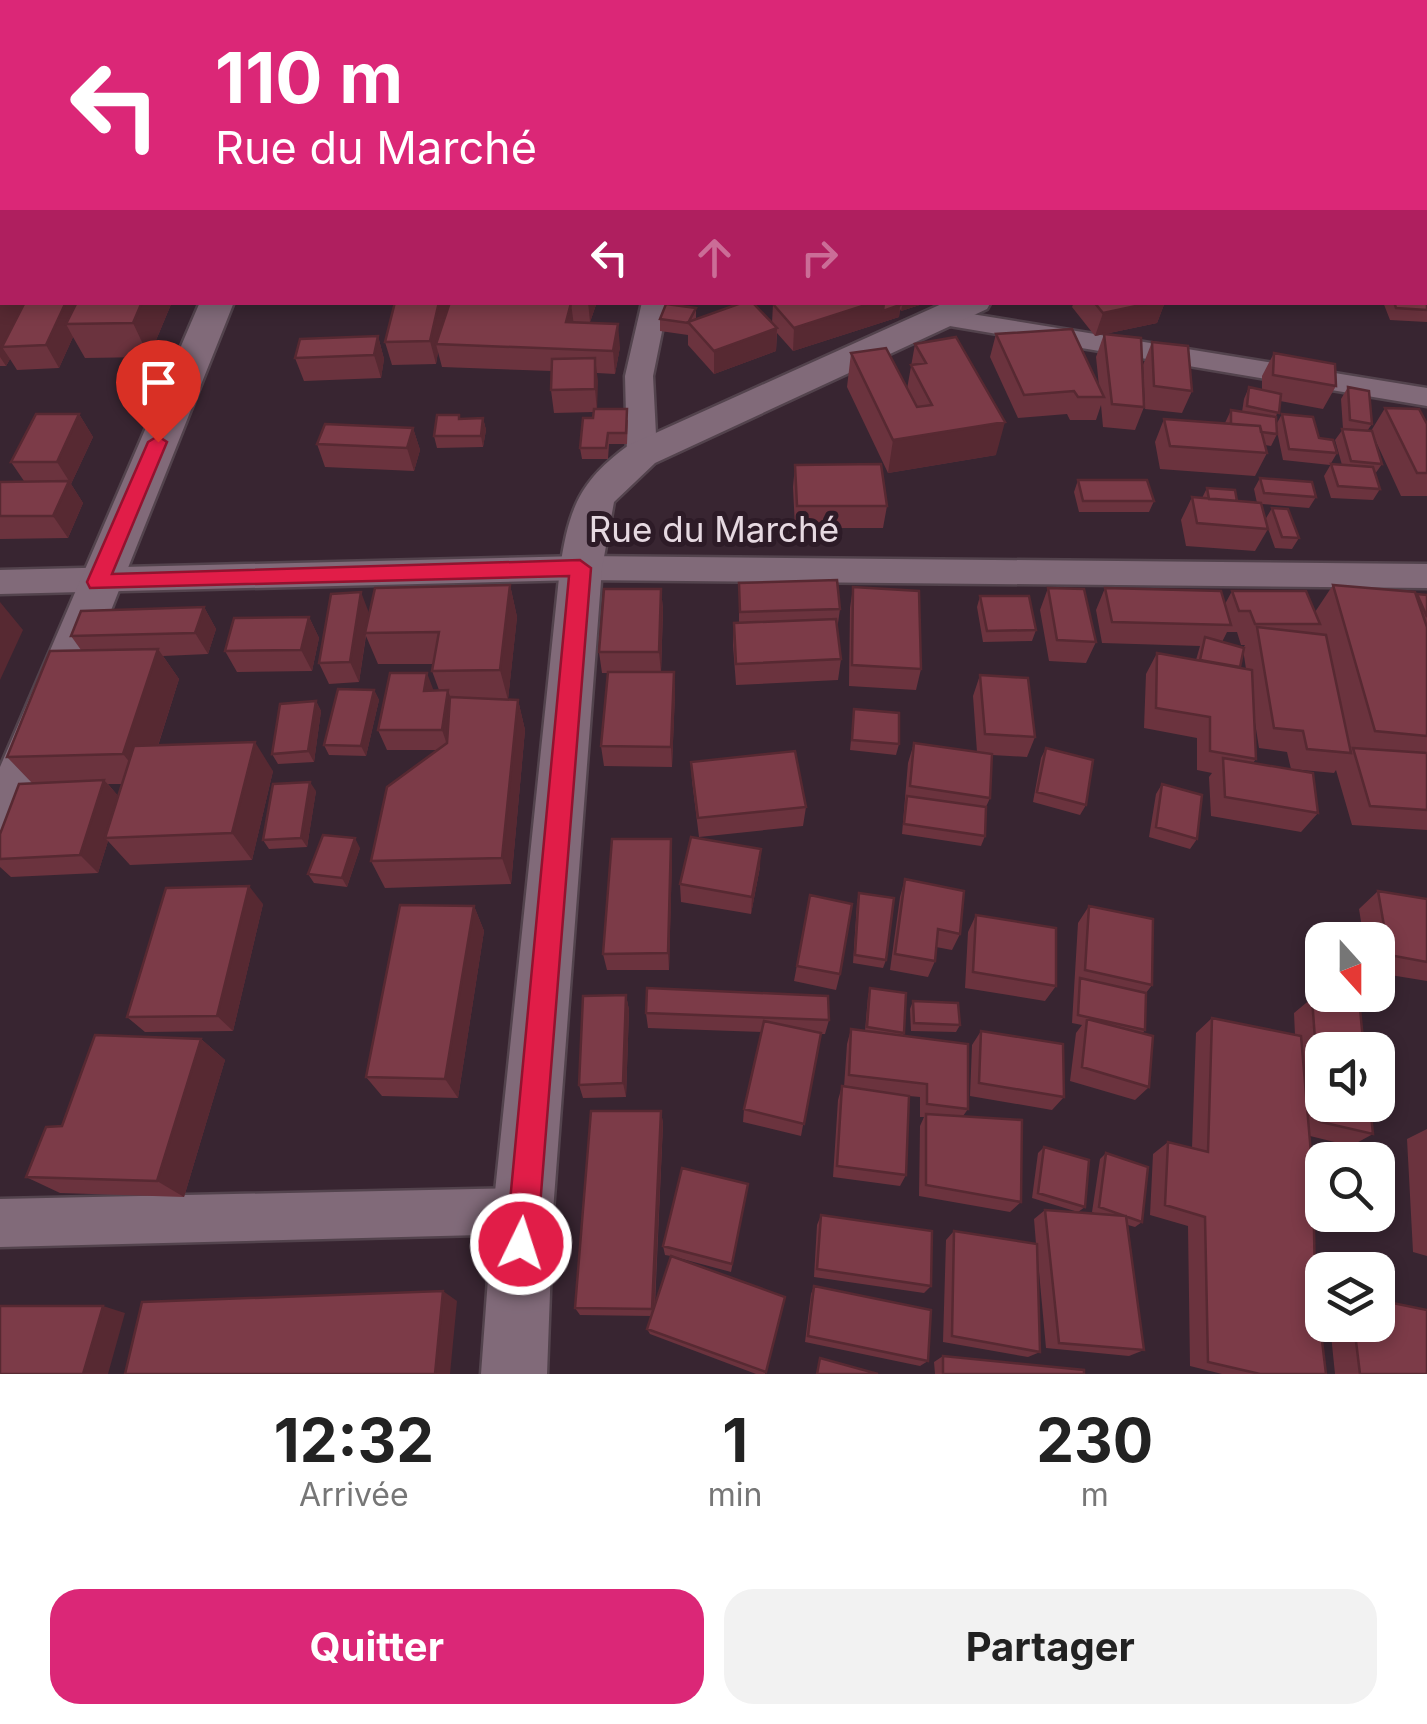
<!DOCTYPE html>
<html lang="fr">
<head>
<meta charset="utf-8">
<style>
  body { margin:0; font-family:Inter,sans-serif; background:#f2f2f2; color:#222; height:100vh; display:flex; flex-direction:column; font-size:38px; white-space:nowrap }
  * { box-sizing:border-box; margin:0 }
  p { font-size:32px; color:#767676 }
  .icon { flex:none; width:55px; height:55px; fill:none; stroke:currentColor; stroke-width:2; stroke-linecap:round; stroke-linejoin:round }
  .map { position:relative; height:1374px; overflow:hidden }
  .details { display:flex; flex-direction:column; background:#fff; flex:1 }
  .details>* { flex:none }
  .hud { position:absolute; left:0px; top:0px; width:1428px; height:305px; box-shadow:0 5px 15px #0003; background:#db2777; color:#fff; overflow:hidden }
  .needle { width:65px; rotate:159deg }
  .buttons { position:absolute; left:1305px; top:922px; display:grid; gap:20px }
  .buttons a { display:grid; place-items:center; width:90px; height:90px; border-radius:20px; background:#fff; box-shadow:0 5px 15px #0003; font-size:50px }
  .pin { position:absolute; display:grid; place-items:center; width:85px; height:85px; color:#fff; margin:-102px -42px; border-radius:50% 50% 50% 0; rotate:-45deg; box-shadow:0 0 10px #0007 }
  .pin .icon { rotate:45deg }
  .me { position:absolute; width:110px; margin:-55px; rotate:4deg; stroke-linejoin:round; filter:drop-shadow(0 0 8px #0008) }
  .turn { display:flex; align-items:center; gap:35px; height:210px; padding:0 50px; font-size:45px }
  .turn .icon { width:130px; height:130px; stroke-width:2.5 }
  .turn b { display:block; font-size:70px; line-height:85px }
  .lanes { display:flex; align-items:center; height:95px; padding:0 50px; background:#0003; justify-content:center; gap:50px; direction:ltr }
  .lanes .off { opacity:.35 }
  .eta { display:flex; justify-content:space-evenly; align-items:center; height:170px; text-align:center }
  .eta b { font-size:60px; font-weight:700; line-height:70px }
  .button { display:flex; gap:20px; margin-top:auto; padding:20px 50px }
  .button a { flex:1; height:115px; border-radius:30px; background:#db2777; color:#fff; font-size:40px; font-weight:700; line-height:115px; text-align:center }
  .button a+a { background:#f2f2f2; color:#222 }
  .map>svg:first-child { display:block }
</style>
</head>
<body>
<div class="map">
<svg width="1427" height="1374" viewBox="0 0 1427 1374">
  <rect width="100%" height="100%" fill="#382531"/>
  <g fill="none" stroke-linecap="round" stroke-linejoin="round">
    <g stroke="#53434d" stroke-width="5">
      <path id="minor" d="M803,0H823L825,2H805Z
        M642,302H668L653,376L657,454L652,461H632L627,454L625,376Z
        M941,309L1427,388V406L932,323L928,317L932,311Z
        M581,556L1427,564V588L581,580L0,594V570Z
        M523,1188L540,1194L546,1211L540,1228L523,1234L0,1247V1199Z"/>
    </g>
    <g stroke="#53434d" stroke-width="5">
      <path id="tertiary" d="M1427,114V132L1425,133V115Z
        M200,302H234L25,826L17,841L0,848V767Z
        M946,302H991L987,309L655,463L614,502L602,568L553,1211L547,1374H481L493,1211L560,568C569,509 579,481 629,445Z"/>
    </g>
    <use href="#minor" fill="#816a79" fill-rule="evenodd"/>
    <use href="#tertiary" fill="#816a79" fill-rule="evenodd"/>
  </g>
  <path fill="#6b333e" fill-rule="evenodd" d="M929,0H985V2H929Z
    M986,0H1048L1047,2H986Z
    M1173,0H1276L1275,2H1175Z
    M1309,0H1341L1340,2H1311Z
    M1400,0H1427V45L1425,43L1426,26L1425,25V2H1402Z
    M0,244L2,302H172L149,357L85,358L73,337L59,368L17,370L10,359L6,366H0Z
    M1427,292V322L1390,320L1383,302H1425Z
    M395,302H449L446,315L450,302H597L590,322H573L620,347L615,374L597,373V409L628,420L627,444H609L608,459H582L580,448L593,418L594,412L554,413L551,390L552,371L442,367L438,352L436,364L392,365L385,342Z
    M777,302H929L901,311L900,309L899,317L793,351L777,333L776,351L714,374L688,345V335L660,331V319L696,308V320L772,323L773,304Z
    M1074,302H1165L1157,323L1095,336L1072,307Z
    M996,334L1099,386L1096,357L1104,334L1144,407L1135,430L1103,427L1101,405L1096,420H1070L1067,414L1018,418L990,357Z
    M378,336L384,359L381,378L304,381L295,358Z
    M1152,342L1192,391L1182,413L1145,409L1143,365Z
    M915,344L996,455L888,473L847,387L851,353L907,389Z
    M1274,353L1336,386L1323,409L1280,401L1276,417L1277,423L1282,414L1319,438L1337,453L1330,465L1283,460L1277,431V434L1271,446L1265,445L1267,453L1255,476L1160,469L1155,442L1164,419L1225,423L1231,410L1242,412L1244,399L1249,387L1262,390V376Z
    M1348,387L1372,424L1367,431H1371L1385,408L1427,424V496H1401L1373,435L1382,464L1375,474L1380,489L1373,500L1331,498L1324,476L1331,464L1342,465L1335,440L1343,429L1341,399Z
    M79,414L93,437L71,484L83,503L68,538L0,539V482L24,481L11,462Z
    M459,415L460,418H483L486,430L483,447L437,448L434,436Z
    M413,428L420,450L414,471L325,467L317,444Z
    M795,465L887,506L883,528H795L793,487Z
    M1260,478L1316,497L1309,508L1262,504L1268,529L1255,551L1186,546L1181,520L1192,497L1202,498L1207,488L1237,501L1257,503L1254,489Z
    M1078,480L1154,501L1149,512H1079L1074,492Z
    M1272,508L1299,538L1292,549L1275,548L1265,520Z
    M739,583L840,609L837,630L841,659L838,680L736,685L733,645L734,623H739Z
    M510,585L517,617L508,699L518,700L525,730L511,884L385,888L371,861L437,750H387L378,730L433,690H439L432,671L434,664H378L366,636L359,682L329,684L319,663L369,613Z
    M1333,585L1416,595H1427V830L1352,825L1336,770L1334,773L1292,769L1318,813L1301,832L1211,816L1209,777L1212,773L1197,770V738L1144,728L1146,674L1157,653L1196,660L1200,646L1102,643L1096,610L1105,588L1225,604L1232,591L1315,612ZM1227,632H1237L1241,645H1245L1243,648L1222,642ZM1243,649L1246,669L1240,667ZM1254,716L1259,748L1287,752L1291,769L1253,763L1256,759Z
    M853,587L921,669L916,690L849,686L850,608Z
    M1048,588L1096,642L1086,663L1049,661L1040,610Z
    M661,589L663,610L661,672H674L675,693L672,767L604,766L601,746L608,673H602L599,652Z
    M980,596L1036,630L1032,641L983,642L977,607Z
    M204,607L216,629L208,654L163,656L179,679L158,746L273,771L252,860L130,865L108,841L98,873L11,877L0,867V834L32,783L7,757L81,650L71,636ZM108,784H122L118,796Z
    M309,617L319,638L312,671L237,672L225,651Z
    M980,675L1035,737L1027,757L992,755L990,798L986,807L985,836L981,846L902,834L908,763L914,743L977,752L973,696Z
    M374,690L379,700L366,756L329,755L324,745Z
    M316,701L321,711L314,762L278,764L272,754Z
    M854,709L899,744L896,755L850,750Z
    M1046,748L1086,805L1080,815L1033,802L1041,758Z
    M691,762L806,807L803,826L699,837L692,781Z
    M1162,784L1197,839L1190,849L1149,837L1156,794Z
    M316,791L307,847L269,849L263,840Z
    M671,839L672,858L669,970H607L603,954Z
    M360,848L347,887L314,883L308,874Z
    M760,867L751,914L681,902L680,884Z
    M905,879L960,934L952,950L936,947L935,961L928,977L890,970L900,897Z
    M1378,891L1427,899V981L1378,973V940H1364L1359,909Z
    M859,893L886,960L883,968L853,963L857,902Z
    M810,895L840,974L836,990L794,981Z
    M263,904L233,1031L145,1032L127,1017Z
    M474,906L484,931L458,1098L382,1096L366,1077Z
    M1089,906L1152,985L1146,993L1145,1030L1142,1034L1149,1087L1135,1100L1070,1081L1076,1033L1082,1025L1072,1023L1078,923Z
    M976,915L1056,986L1045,1001L965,988L968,932Z
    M870,988L904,1033L903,1036L968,1109L963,1116L1021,1202L1010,1212L919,1196L920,1126L924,1117H920V1097L909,1096L906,1175L900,1186L833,1177L838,1100L842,1086L844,1087L847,1044L851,1029L865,1031L868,996Z
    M626,995L629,1010L626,1097L583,1098L579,1085Z
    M1312,998L1373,1134L1351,1146L1310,1136L1315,1282L1326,1374H1222L1190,1366L1188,1226L1150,1215L1153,1154L1168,1142L1192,1148L1196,1033L1212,1018L1295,1035L1294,1013Z
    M913,1001L960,1025L956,1032L911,1031L910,1009Z
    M646,1013L829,1020L825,1034H820L801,1136L743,1122L744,1109L762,1032L648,1028Z
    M981,1031L1064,1097L1052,1110L970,1096L972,1045Z
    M201,1039L225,1060L184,1197L60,1193L26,1177Z
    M661,1111L663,1124L655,1305L671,1256L665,1255L663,1246L748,1184L731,1272L675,1257L785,1297L765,1374H756L650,1334L647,1329L651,1316L580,1315L575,1308Z
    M1427,1129V1256L1413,1252L1407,1139Z
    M1044,1147L1085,1207L1078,1212L1096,1214L1092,1212L1100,1159L1106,1153L1142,1222L1135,1227L1128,1225L1144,1350L1129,1356L1046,1348L1038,1261L1040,1352L1028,1357L943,1342L946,1240L954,1231L1036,1244L1034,1219L1045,1210L1078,1212L1032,1198L1038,1153Z
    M821,1215L931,1286L924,1293L814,1277L817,1225Z
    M814,1286L928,1361L920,1366L805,1342L811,1294Z
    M1330,1325H1378L1427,1374H1335Z
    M943,1356L1084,1374H935L934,1362Z"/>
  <path fill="#572932" d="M0,0H29L28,2H2V5H0Z
    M0,137H2V173H0Z
    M3,302H42L2,347L10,359L6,366L0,357V307Z
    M66,302H90L66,324L73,337L59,368L46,345Z
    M142,302H172L149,357L133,323Z
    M439,302H449L440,344H436L438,352L436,364L430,341Z
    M588,302H597L590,322Z
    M875,302L900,305L899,317L793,351L794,328Z
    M903,302H929L901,311Z
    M1155,302H1165L1157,323L1095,336L1103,313Z
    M571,303L574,326L566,322Z
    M618,324L620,347L615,374L613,351Z
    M777,328L776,351L714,374V351Z
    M378,336L384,359L381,378L374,355Z
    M595,358L598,381L597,412L595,389Z
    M79,414L93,437L71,484L83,503L68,538L53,516L69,481L57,462Z
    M483,418L486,430L483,447L481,436Z
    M1005,422L996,455L888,473L893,440Z
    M413,428L420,450L414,471L407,448Z
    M510,585L517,617L508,700L500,670Z
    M661,589L663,610L661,673L659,652Z
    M361,592L369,613L359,682L350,662Z
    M0,602L23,630L0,680Z
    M204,607L216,629L208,654L195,633Z
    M309,617L319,638L312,671L301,650Z
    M158,649L179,679L146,783L123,754Z
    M674,672L675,693L672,767L671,747Z
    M427,673L435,694L424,691Z
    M374,690L379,700L366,756L361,746Z
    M448,690L455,711L449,750L442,730Z
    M518,700L525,730L511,884L502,858Z
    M316,701L321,711L314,762L308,751Z
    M255,742L273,771L252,860L232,833Z
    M104,780L121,799L105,838L108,841L98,873L80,855Z
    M310,782L316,791L307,847L301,838Z
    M355,838L360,848L347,887L342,878Z
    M671,839L672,858L669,970L668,953Z
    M761,849L760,867L751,914L752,897Z
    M249,886L263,904L233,1031L217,1016Z
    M474,906L484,931L458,1098L445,1079Z
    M626,995L629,1010L626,1097L623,1083Z
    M201,1039L225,1060L184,1197L157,1181Z
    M661,1111L663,1124L654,1316L652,1309Z
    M443,1291L457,1301L450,1374H435Z
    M103,1306L125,1313L108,1374H83Z"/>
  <path fill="#7c3b48" stroke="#572932" stroke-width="2.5" d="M113,0H196L194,2H111Z
    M354,0H484L483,2H353Z
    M595,0H636V2H587H595Z
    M1220,0H1263L1224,2Z
    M0,118H2V137H0Z
    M2,240L3,302L0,307V244Z
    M1425,287L1427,292V310L1396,308L1394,302H1425Z
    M25,302H66L46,345L2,347Z
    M77,302H142L133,323L66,324Z
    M395,302H439L430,341L385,342Z
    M450,302L571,303L566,322L618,324L613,351L436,344Z
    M744,302H752L777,328L714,351L688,322Z
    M777,302H875L794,328L773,304Z
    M884,302H898L900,305L883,311Z
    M1094,302H1155L1103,313Z
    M666,304L696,308L688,323L660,319Z
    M1072,329L1104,397H1078L1074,391L1024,395L996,334Z
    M1104,334L1141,338L1144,407L1112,404Z
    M378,336L374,355L295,358L300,339Z
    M956,337L1005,422L893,440L851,353L886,348L917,407L932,405L911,365L926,363L915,344Z
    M1152,342L1188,346L1192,391L1154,386Z
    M1274,353L1335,364L1336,386L1273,375Z
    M595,358V389L551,390L552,359Z
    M1249,387L1281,394L1279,413L1247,406Z
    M1348,387L1369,391L1372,424L1350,420Z
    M1385,408L1419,409L1427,424V473H1417Z
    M594,409H627L626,433H608L606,448H580L583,418H593Z
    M1231,410L1276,417L1277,434L1261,432L1260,426L1231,424Z
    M36,414H79L57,462H11Z
    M1282,414L1313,417L1319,438L1333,440L1337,453L1289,449Z
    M437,415H459V419L483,418L481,436H434Z
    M1164,419L1260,426L1267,453L1170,446Z
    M325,424L413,428L407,448L317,444Z
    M1342,429L1372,431L1382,464L1351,461Z
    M881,464L887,506H797L795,465Z
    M1331,464L1373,467L1380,489L1338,486Z
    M1260,478L1312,482L1316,497L1264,493Z
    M1078,480H1147L1154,501H1083Z
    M69,481L53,516H0V482Z
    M1207,488L1235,490L1237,501L1209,499Z
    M1192,497L1261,503L1268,529L1197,523Z
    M1272,508L1288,509L1299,538L1282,537Z
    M837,580L840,609L740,612L739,583Z
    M510,585L500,670L432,671L439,632L365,633L375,588Z
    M1333,585L1415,592L1427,627V736L1375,731Z
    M853,587L919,591L921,669L852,665Z
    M1048,588L1084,589L1096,642L1057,640Z
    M1105,588L1221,591L1231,625L1112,622Z
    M604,589H661L659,652H599Z
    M1232,591H1306L1320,624H1255L1250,611H1239Z
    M361,592L350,662L319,663L331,594Z
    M1417,594L1427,595V617Z
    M980,596H1029L1036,630L987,631Z
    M204,607L195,633L71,636L81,611Z
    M309,617L301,650L225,651L234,618Z
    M836,619L841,659L736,664L734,623Z
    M1257,627L1326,635L1351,753L1307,749L1303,731L1274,728Z
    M1205,637L1244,648L1240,667L1200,660Z
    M158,649L123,754L7,757L50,651Z
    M1157,653L1252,670L1256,759L1210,751V717L1156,708Z
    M608,672H674L671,747L601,746Z
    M390,673H427L424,691L448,690L442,730H378Z
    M980,675L1028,678L1035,737L985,734Z
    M338,689L374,690L361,746L324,745Z
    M450,697L518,700L502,858L371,861L387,787L447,743Z
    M316,701L308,751L272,754L280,704Z
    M854,709L899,713V744L852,740Z
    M255,742L232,833L105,838L134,746Z
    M914,743L992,754L990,798L910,786Z
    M1046,748L1093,760L1086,805L1037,792Z
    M1353,748L1427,753V810L1370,806Z
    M795,751L806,807L698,818L691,762Z
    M1223,758L1313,773L1318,813L1225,797Z
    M104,780L80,855L0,859V834L19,784Z
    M310,782L301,838L263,840L273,784Z
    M1162,784L1202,795L1197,839L1156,827Z
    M907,796L986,807L985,836L904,824Z
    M323,835L355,838L342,878L308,874Z
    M691,837L761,849L752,897L680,884Z
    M612,839H671L668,953L603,954Z
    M905,879L964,891L960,934L938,929L935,961L895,954Z
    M249,886L217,1016L127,1017L166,888Z
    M1378,891L1427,899V962L1389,955Z
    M859,893L894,898L886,960L855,955Z
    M810,895L852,904L840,974L797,966Z
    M400,905L474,906L445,1079L366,1077Z
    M1089,906L1153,919L1152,985L1085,970Z
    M976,915L1056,928V986L973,972Z
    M1080,978L1146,993L1145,1030L1078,1015Z
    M647,988L828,996L829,1020L646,1013Z
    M870,988L906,993L904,1033L867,1027Z
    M626,995L623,1083L579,1085L583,996Z
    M1312,998L1360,1009L1364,1050H1322V1105H1370L1373,1134L1321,1122Z
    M913,1001L958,1003L960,1025L914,1023Z
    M1212,1018L1301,1036L1313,1177L1315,1282L1326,1374H1260L1208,1362L1205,1217L1165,1205L1168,1142L1208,1152Z
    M1087,1019L1153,1036L1149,1087L1082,1067Z
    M764,1021L821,1033L804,1124L744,1109Z
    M851,1029L968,1044V1109L927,1104V1084L849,1075Z
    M981,1031L1063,1044L1064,1097L979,1083Z
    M95,1035L201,1039L157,1181L26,1177L46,1127L62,1126Z
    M842,1086L909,1096L906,1175L837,1166Z
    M591,1111H661L652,1309L575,1308Z
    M926,1114L1022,1120L1021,1202L926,1185Z
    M1044,1147L1089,1160L1085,1207L1038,1193Z
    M1106,1153L1148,1167L1142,1222L1099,1207Z
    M682,1168L748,1184L732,1264L663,1246Z
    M1045,1210L1126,1216L1144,1350L1059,1343Z
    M821,1215L932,1231L931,1286L817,1269Z
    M954,1231L1037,1244L1040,1352L952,1336Z
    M671,1256L785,1297L766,1372L647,1329Z
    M814,1286L931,1310L928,1361L808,1336Z
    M443,1291L435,1374H125L142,1302Z
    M1378,1300L1427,1310V1374H1360L1354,1325H1378Z
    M0,1306H103L83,1374H0Z
    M943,1356L1084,1370V1374H943Z
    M820,1358L878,1374H817Z"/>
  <path fill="#e11d48" stroke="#92132f" stroke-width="2.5" d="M158,436L167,442L112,574L580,560L591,568L537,1244L532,1255L521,1259L510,1255L506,1244L569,576L90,588L87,582L148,442Z"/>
  <g text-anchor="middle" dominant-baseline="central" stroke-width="10" stroke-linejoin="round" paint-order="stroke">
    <g font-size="35" fill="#e6d9e1" stroke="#2d1b27">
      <text x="714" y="529">Rue du Marché</text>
    </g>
  </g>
</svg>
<div class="buttons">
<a><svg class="needle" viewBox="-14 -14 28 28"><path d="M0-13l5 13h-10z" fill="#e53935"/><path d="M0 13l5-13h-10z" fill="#767676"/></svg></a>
<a><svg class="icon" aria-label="sound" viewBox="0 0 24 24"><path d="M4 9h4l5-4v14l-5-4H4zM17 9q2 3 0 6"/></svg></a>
<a><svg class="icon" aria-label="search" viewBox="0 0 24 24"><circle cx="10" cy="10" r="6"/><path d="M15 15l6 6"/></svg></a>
<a><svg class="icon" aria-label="layers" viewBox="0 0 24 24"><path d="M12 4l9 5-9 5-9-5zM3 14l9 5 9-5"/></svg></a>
</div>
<div class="pin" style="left:158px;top:442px;background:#d93025"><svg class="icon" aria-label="arrive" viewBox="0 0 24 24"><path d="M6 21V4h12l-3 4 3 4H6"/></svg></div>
<svg class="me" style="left:521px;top:1244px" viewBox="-20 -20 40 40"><circle r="17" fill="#e11d48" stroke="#fff" stroke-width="3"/><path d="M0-11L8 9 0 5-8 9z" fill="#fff"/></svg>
<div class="hud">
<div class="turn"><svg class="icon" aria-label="left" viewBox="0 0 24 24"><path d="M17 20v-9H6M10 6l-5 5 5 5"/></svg><div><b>110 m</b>Rue du Marché</div></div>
<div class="lanes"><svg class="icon" aria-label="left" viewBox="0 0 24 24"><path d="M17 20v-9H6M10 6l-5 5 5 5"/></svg><svg class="icon off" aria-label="ahead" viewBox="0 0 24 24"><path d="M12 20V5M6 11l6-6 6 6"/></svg><svg class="icon off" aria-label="right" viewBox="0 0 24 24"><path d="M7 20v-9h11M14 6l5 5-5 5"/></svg></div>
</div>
</div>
<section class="details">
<div class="eta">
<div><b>12:32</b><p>Arrivée</p></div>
<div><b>1</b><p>min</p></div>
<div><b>230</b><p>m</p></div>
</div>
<div class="button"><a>Quitter</a><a>Partager</a></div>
</section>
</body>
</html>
